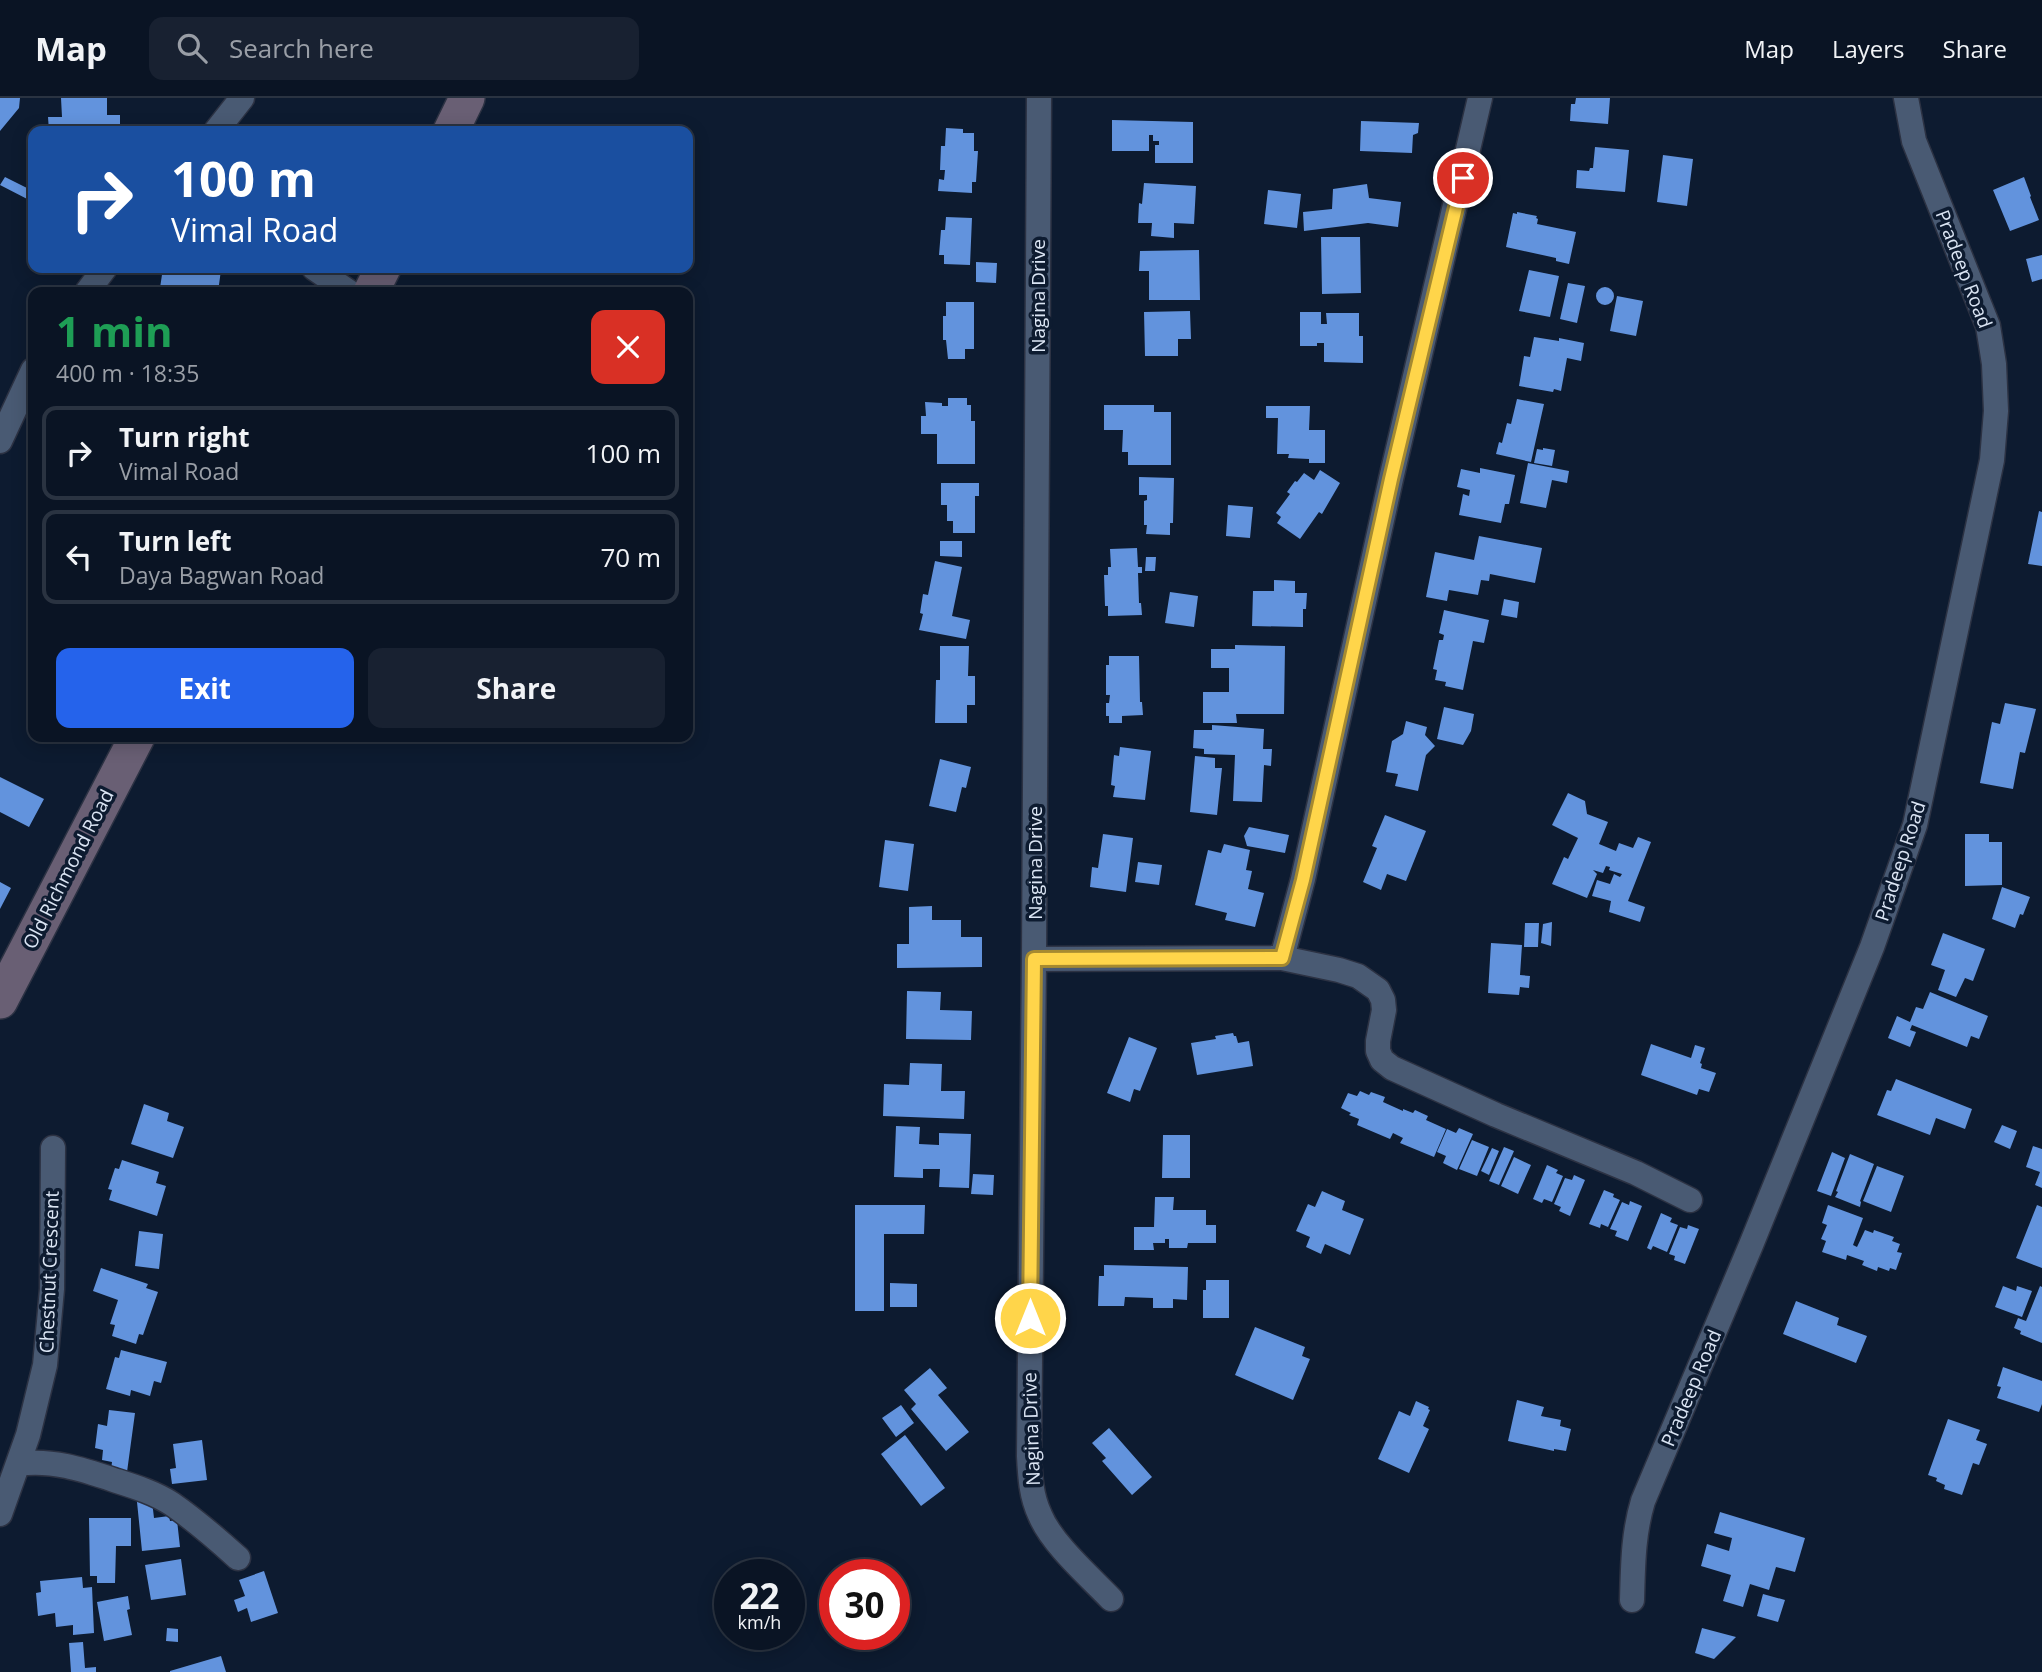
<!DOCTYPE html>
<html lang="en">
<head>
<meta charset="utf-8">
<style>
  body { margin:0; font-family:"Open Sans",sans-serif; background:#182131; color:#f1f3f6; height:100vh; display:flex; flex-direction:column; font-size:26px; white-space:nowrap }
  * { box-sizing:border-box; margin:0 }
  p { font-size:23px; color:#999ea6 }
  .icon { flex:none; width:38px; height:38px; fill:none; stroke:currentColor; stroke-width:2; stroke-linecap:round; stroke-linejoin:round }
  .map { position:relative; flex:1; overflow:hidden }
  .panel { position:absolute; left:28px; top:189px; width:665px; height:455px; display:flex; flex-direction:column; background:#0a1424; border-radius:14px; box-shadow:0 4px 18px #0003,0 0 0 2px #2a3341 }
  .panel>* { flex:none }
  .hud { position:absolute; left:28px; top:28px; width:665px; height:147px; border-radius:14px; box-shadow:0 4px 18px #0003,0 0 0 2px #2a3341; background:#1a4fa0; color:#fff; overflow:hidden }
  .speed { position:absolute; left:714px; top:1461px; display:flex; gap:14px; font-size:35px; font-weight:700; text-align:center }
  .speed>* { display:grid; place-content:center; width:91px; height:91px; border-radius:50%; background:#0a1424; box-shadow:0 4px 18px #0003,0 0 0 2px #2a3341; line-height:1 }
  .speed small { font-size:18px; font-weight:400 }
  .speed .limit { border:10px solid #d22; background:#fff; color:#111 }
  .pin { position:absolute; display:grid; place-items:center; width:60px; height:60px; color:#fff; margin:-30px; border:4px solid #fff; border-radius:50%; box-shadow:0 2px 7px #0007 }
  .me { position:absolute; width:77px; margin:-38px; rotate:0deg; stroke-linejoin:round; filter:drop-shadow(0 0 5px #0008) }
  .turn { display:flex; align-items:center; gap:24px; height:147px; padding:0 28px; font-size:32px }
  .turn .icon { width:91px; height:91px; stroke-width:2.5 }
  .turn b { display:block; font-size:49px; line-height:60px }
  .round { display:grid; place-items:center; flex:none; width:74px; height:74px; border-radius:14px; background:#182131 }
  .head { display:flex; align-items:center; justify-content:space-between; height:119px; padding:0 28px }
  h1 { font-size:42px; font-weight:700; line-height:52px; color:#1e9e55 }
  .button { display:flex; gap:14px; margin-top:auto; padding:14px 28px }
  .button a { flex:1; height:80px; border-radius:14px; background:#2563eb; color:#fff; font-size:28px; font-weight:700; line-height:80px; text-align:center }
  .button a+a { background:#182131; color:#f1f3f6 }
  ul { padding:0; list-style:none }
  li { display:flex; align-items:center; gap:21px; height:94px; margin:0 14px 10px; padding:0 14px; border:4px solid #2a3341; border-radius:14px }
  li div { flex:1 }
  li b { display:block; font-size:26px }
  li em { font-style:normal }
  header { display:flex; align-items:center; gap:42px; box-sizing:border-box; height:98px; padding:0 35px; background:#0a1424; border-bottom:2px solid #2a3341 }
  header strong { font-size:33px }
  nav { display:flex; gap:38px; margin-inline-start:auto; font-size:24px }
  .search { width:490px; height:63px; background:#182131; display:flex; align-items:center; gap:18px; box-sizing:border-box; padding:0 24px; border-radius:14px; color:#999ea6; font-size:26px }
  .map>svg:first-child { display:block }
</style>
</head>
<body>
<header>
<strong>Map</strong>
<div class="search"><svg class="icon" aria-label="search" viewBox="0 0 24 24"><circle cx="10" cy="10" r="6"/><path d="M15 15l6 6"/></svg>Search here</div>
<nav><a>Map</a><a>Layers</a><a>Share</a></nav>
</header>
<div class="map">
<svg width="2042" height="1574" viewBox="0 0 2042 1574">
  <rect width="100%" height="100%" fill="#0d1b30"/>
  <path fill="#6293dd" d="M0,0H20L19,10L0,33Z
    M61,0H107V17H120V33H49L48,19H62Z
    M1576,0H1610L1608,26L1570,23L1571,6H1575Z
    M1112,22L1193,24V65H1155V47H1159V43H1153V37H1149V53H1112Z
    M1361,23L1419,25L1418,35L1413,37L1412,55L1360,53Z
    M946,30L963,31V35H974V53H978L976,84H972V95L938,93L939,81L944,82L945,72H940L941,48H945Z
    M1595,49L1629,52L1625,94L1576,90L1577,72L1589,73L1590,70H1593Z
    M1663,57L1693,61L1687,108L1657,104Z
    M5,79L33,93V104L0,87Z
    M2024,79L2031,98L2030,99L2039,122L2010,133L1993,92Z
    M1144,85L1196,88L1194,126L1174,125V140L1151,138L1152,125H1138L1139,105L1142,106Z
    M1367,86L1369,100L1401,104L1398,129L1368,125L1304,133L1303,114L1332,111L1333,91Z
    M1268,92L1301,96L1297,130L1264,126Z
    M1517,114L1537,118L1536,120L1538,121L1537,126L1576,134L1569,166L1556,163V160L1506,149L1513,115L1517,116Z
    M946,119L972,120L970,167L944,166V157H939L941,132H945Z
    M1321,139H1360L1361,195L1322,196Z
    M1199,152L1200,202H1149V173H1139L1140,153Z
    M2042,157V181L2032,184L2026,161Z
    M976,164L997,165L996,185L976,184Z
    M163,170L221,172L218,194H156L157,190H160Z
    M1529,172L1559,178L1550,219L1519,213Z
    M1568,185L1585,188L1577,225L1560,221Z
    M1596 198a9 9 0 1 1 18 0a9 9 0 1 1-18 0Z
    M1617,198L1643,203L1636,238L1610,233Z
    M946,204H974V251H965V261H948L946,242H943V218H946Z
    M1190,213L1191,241H1178V258H1145L1144,214Z
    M1300,214H1321V226H1327L1326,215H1359V238H1363V265L1324,264V245H1317V248H1300Z
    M1534,239L1559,243V240L1584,245L1581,263L1567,260L1561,293L1554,291L1553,294L1519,288L1524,258L1530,259Z
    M948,300H967V307H971V323H975V366H937V336H921V318H926L925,304L942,305V308H948Z
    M1517,301L1544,306L1531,364L1496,356L1499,344L1502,345L1507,325L1511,326Z
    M1104,307H1154V314H1171V367H1128V354H1122L1123,332H1104Z
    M1266,308H1310L1309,332H1325V365H1309V361L1288,360L1289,356H1277L1278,320H1266Z
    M1543,350L1555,352L1552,368L1534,365L1537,351L1543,352Z
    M1528,365L1569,373L1567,385L1552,382L1546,410L1520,405Z
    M1480,370L1515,377L1509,406H1505L1501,425L1459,417L1463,396L1469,398L1470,392L1457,389L1461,371L1480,375Z
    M1320,372L1340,385L1322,416L1319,414L1300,441L1277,425L1281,419L1276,415L1290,396L1287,394L1295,383L1297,384L1304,375L1314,382Z
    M1139,379L1174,380L1173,425H1170V437L1146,436L1147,427H1144V403L1147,402V397H1139Z
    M941,385H979V398H975V435H953V423H947V407H941Z
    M1228,407L1253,409L1250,440L1226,438Z
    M2039,413L2042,414V468L2028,466Z
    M1479,438L1542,450L1535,485L1490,476L1489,483L1481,482L1478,497L1449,492L1447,503L1426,499L1435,454L1474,462Z
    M940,443H962V459L940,458Z
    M1137,450L1138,469H1142V475H1138L1139,505H1141L1142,517L1108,518V508H1105L1104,477H1108V469H1111L1110,451Z
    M1146,459H1156L1155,473H1145Z
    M935,463L962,469L952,518L970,522L966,541L919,532L923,516L920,515L923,496L928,497Z
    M1274,482L1295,483V495H1307L1306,511H1303V529L1252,528L1253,493H1274Z
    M1170,494L1198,498L1194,529L1165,525Z
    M1504,501L1519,504L1517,520L1501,517Z
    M1444,512L1489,522L1484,545L1473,543L1463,592L1445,588L1446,584L1435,582L1437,572L1433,571L1439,542H1443L1444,537L1439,535Z
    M1235,547L1285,548L1284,616H1236L1237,625H1203V594H1229V570H1211V551H1235Z
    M940,548H969L968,578H975V607H967V625H935L936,582H940Z
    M1109,558H1139L1140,604H1142L1143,617L1122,618V625H1109V618H1106V605H1109L1110,597H1106V567H1109Z
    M32,563L33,564V593L26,592Z
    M2005,605L2036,611L2025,655L2020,654L2013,691L1980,685L1992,624L2000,626Z
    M1444,609L1474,616L1471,633L1463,647L1437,641Z
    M1406,623L1427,629L1425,637L1435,648L1426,657L1418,693L1395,688L1398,676L1386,674L1392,643L1403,636Z
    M1212,627L1264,631L1263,651H1272L1271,668L1264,667L1262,704L1233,703L1235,657L1204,656V651L1193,650L1194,632H1212Z
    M1120,649L1151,653L1145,702L1113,699L1115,688L1111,687L1114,657L1119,658Z
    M1195,658L1215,660V670H1222L1217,717L1190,714Z
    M940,661L971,669L966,690L962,689L956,714L929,708Z
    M0,679L44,701L29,729L0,714Z
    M1568,695L1585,703L1587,716L1608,724L1599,746L1616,753L1619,745L1633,750L1638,739L1651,744L1628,803L1645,809L1640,824L1609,814L1611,803L1592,798L1597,782L1610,786L1614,776L1620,779L1622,776L1609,772L1610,769L1606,768L1603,775L1593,772L1597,776L1587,800L1552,786L1564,759L1568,761L1578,740L1552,727Z
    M1385,717L1426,733L1406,783L1387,776L1381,792L1363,784L1377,750L1372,748Z
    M1249,729L1289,737L1285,755L1247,748L1244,738Z
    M1103,736L1133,740L1126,794L1090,789L1092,769L1098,770Z
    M1965,736H1989V744H2002V787L1965,788Z
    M885,742L914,746L908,793L879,789Z
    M1224,746L1250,752L1246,772L1252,773L1248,791L1264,795L1255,829L1225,822L1227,815L1195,807L1208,752L1221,755Z
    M1138,764L1162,767L1159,787L1135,784Z
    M0,784L11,790L0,811Z
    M2002,789L2030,799L2023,817L2020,816L2015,830L1992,821Z
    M932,808V822H961V839H982V869L897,870V846H909V809Z
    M1552,824L1551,848L1541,845L1543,826Z
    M1525,825H1539L1538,849H1524Z
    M1943,835L1985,851L1973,883L1965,880L1956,899L1938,892L1945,872L1931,867Z
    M1491,845L1522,847L1520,877L1530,878L1529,890L1520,889L1519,897L1488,895Z
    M907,893L941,894L940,912L972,913L971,942L906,941Z
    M1930,894L1988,918L1979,941L1971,938L1967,949L1912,927L1910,932L1916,934L1910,949L1888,940L1897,918L1910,924L1916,909L1923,911Z
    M1233,935L1234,938H1236L1238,945L1249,943L1253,968L1197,977L1191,945L1216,941L1215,938Z
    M1129,939L1157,950L1140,993L1134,991L1130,1004L1107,995Z
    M1651,946L1691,960L1695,947L1705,950L1700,965L1702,966L1701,970L1716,975L1709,994L1699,991L1697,997L1641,977Z
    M910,965L942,966L941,993H965L964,1021L883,1018L884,986L909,987Z
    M1896,981L1972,1011L1965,1031L1936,1020L1930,1037L1877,1017L1887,992L1891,993Z
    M1360,993L1369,997L1371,994L1385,999L1383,1004L1403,1013V1011L1413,1015L1415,1012L1428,1018L1426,1022L1446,1031L1434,1059L1400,1045L1403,1040L1393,1035L1390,1041L1357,1027L1359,1021L1349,1017L1351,1015L1341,1010L1348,995L1357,998Z
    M144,1006L169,1015L167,1023L184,1029L173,1060L131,1046Z
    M2002,1027L2017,1033L2010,1051L1994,1044Z
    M896,1028L920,1029L919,1046L939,1047V1035L971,1036L969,1090L939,1089L940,1071H923V1080L894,1079Z
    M1459,1030L1473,1036L1457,1072L1443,1065L1446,1058L1437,1054L1447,1031L1456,1035Z
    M1163,1037H1190V1080H1162Z
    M1472,1042L1489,1049L1477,1078L1459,1071Z
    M2033,1048L2042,1051V1090L2035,1087L2040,1074L2026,1069Z
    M1504,1049L1514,1053L1499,1087L1489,1083Z
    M1492,1050L1499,1053L1489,1077L1481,1073Z
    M1832,1054L1845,1060L1831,1098L1817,1093Z
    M1850,1056L1874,1066L1860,1103L1861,1104L1860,1109L1835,1099L1838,1094L1836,1093Z
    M1514,1059L1531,1067L1518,1096L1501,1088Z
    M122,1062L159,1074L156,1085L166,1088L157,1118L109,1102L112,1092L108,1091L115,1070L119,1071Z
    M1547,1067L1558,1072L1556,1075L1563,1078L1552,1104L1544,1101L1542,1105L1533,1101Z
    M1877,1068L1904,1078L1891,1114L1863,1103Z
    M973,1076L994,1077L993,1097L971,1096Z
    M1574,1077L1585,1082L1570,1118L1559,1113L1561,1109L1554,1106L1565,1080L1572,1082Z
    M1604,1092L1614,1096L1613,1099L1620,1102L1608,1129L1601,1126L1600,1130L1589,1126Z
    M1322,1093L1345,1103L1342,1112L1364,1121L1350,1157L1325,1146L1321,1156L1306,1149L1310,1139L1296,1133L1308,1106L1315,1109Z
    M1155,1099H1174L1173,1112H1206V1127H1216V1145H1188L1187,1150H1169V1141H1165V1145H1153L1154,1152H1134V1129H1154Z
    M1630,1103L1642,1108L1628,1143L1615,1138L1617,1133L1610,1131L1622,1104L1629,1107Z
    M855,1107H925L924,1136H884V1213H855Z
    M1828,1107L1863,1120L1853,1147L1857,1149L1865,1132L1873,1135L1874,1132L1894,1139L1892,1143L1900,1146L1897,1154L1902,1155L1896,1172L1890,1170L1889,1173L1878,1169L1877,1173L1862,1167L1864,1163L1847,1157L1846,1162L1822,1154L1826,1143L1821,1141L1827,1127L1822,1125Z
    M2037,1107L2042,1109V1170L2016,1160Z
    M1661,1115L1672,1120L1670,1124L1678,1127L1667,1154L1653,1148L1651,1152L1647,1150Z
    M1688,1127L1699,1131L1685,1166L1674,1162L1675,1158L1669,1156L1680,1129L1687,1131Z
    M139,1133L163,1136L159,1171L135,1168Z
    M1104,1167L1188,1169L1187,1202L1173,1201V1210H1153V1200L1125,1199L1124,1208H1098L1099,1178H1104Z
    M101,1170L148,1186L146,1190L158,1194L143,1237L139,1236L136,1246L112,1238L115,1227L110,1226L118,1202L93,1193Z
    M1206,1182H1229V1220H1203V1192H1206Z
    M890,1185L917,1186V1209H890Z
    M2003,1188L2016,1193L2017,1188L2032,1193L2022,1219L1995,1209Z
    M2040,1188L2042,1189V1245L2020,1236L2021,1233L2014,1230L2018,1220L2026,1223Z
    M1796,1203L1839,1220L1837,1227L1867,1238L1856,1265L1783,1236Z
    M1255,1229L1305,1249L1302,1258L1310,1261L1293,1302L1235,1277Z
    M121,1252L167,1264L161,1285L154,1283L150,1298L131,1292L130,1298L106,1291L115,1259L119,1260Z
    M2003,1269L2042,1283V1306L2039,1314L1997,1300L2001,1289L1997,1288Z
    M930,1270L947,1290L938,1297L969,1334L946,1353L911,1311L916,1306L904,1292Z
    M1517,1302L1544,1309L1541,1318L1561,1322L1560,1328L1571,1331L1566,1353L1554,1351V1353L1508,1343Z
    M1416,1303L1429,1309L1428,1311L1430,1312L1423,1328L1429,1331L1409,1375L1378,1361L1399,1313L1410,1318Z
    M901,1307L914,1325L896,1339L882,1320Z
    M109,1312L135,1315L127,1374L111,1372L112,1364L102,1362L103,1352L95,1350L98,1326L107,1328Z
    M1948,1321L1980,1332L1976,1342L1987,1346L1979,1367L1973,1365L1962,1397L1944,1391L1945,1387L1936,1383L1937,1380L1928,1377Z
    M1109,1330L1152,1379L1132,1397L1102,1363L1106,1360L1092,1345Z
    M905,1337L945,1390L921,1408L881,1356Z
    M202,1342L207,1382L172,1386L170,1371L176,1370L173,1346Z
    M152,1403L154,1420L169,1418L170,1423L177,1422L180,1449L142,1453L137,1404Z
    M1720,1414L1805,1440L1795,1474L1776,1469L1769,1492L1750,1486L1743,1509L1723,1503L1731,1477L1701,1468L1707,1446L1729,1453L1732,1440L1714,1435Z
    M89,1420H131V1448H116L115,1485H97V1478H90Z
    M181,1461L186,1497L151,1502L145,1467Z
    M264,1473L278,1515L251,1524L247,1510L238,1514L234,1502L245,1498L239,1482Z
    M82,1479L83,1490L92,1489L94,1535L73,1537V1527L56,1529L55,1515L38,1518L36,1495L41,1494L40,1483Z
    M1763,1496L1785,1502L1778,1524L1757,1518Z
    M128,1498L130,1511L127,1512L132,1537L104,1543L97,1504Z
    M167,1530L178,1531V1544L166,1543Z
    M1702,1530L1736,1539L1714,1561L1695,1555Z
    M83,1544L85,1570L96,1569V1574H71L69,1545Z
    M221,1558L226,1574H170V1573Z"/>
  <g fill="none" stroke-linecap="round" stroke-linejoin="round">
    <g stroke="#2c3243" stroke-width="27">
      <path id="street" d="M1039,0L1034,861L1029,1358C1030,1378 1031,1398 1040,1417C1052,1446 1089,1478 1111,1501
        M216,33L242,0
        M314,170L349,194
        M87,194L105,170
        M0,343L33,272
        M1282,860L1303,781L1391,381L1480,0
        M1034,861L1282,860L1339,872L1358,878L1378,892L1383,902L1384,912L1378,943V953L1382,962L1392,970L1496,1017L1636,1075L1690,1102
        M18,1366C53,1361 84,1372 117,1383C136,1389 155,1395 172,1406C195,1422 217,1441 238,1460
        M0,1416L28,1337L45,1267L52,1191L53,1050
        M1632,1502C1633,1468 1633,1436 1643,1403L1751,1147L1872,849L1915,727L1992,362L1996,313L1994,266L1988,228L1914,43L1906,0"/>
    </g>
    <g stroke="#2c3243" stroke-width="38">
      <path id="secondary" d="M451,33L467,0
        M371,194L383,170
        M0,903L137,639"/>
    </g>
    <use href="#street" stroke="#495a73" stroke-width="24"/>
    <use href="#secondary" stroke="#695f74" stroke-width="35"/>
  </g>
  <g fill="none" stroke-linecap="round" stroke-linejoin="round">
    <g stroke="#a68a30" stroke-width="18">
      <path id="route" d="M1030,1220L1034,861L1282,860L1303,782L1391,381L1463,80"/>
    </g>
    <use href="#route" stroke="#ffd54a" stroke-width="12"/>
  </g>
  <g text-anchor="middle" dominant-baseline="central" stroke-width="7" stroke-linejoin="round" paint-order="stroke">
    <g font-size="19" fill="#dbe5f4" stroke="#0d1b30">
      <text transform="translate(1964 171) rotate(69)">Pradeep Road</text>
      <text transform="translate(1038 198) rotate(-90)">Nagina Drive</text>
      <text transform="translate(1900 763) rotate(-72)">Pradeep Road</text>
      <text transform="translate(1035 765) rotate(-90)">Nagina Drive</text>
      <text transform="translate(68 771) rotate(-63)">Old Richmond Road</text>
      <text transform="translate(49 1174) rotate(-88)">Chestnut Crescent</text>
      <text transform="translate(1691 1290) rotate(-67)">Pradeep Road</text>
      <text transform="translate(1031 1331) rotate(-92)">Nagina Drive</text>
    </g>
  </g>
</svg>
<div class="speed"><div>22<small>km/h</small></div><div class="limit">30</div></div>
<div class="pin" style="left:1463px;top:80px;background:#d93025"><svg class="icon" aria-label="arrive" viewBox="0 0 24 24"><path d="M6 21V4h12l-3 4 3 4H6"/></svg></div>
<svg class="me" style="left:1030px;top:1220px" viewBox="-20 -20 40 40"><circle r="17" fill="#ffd54a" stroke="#fff" stroke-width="3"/><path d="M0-11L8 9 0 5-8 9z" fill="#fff"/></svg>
<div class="hud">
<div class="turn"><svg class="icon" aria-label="right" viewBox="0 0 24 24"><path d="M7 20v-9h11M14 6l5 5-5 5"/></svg><div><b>100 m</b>Vimal Road</div></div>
</div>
<section class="panel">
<div class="head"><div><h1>1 min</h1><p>400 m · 18:35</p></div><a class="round" style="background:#d93025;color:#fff"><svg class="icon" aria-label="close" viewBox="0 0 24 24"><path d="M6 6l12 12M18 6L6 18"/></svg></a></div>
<ul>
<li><svg class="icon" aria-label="right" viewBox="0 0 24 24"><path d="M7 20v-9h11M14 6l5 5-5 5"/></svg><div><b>Turn right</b><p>Vimal Road</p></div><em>100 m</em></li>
<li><svg class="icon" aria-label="left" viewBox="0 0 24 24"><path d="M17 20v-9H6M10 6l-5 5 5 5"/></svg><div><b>Turn left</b><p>Daya Bagwan Road</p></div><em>70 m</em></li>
</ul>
<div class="button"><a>Exit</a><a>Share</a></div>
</section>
</div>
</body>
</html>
